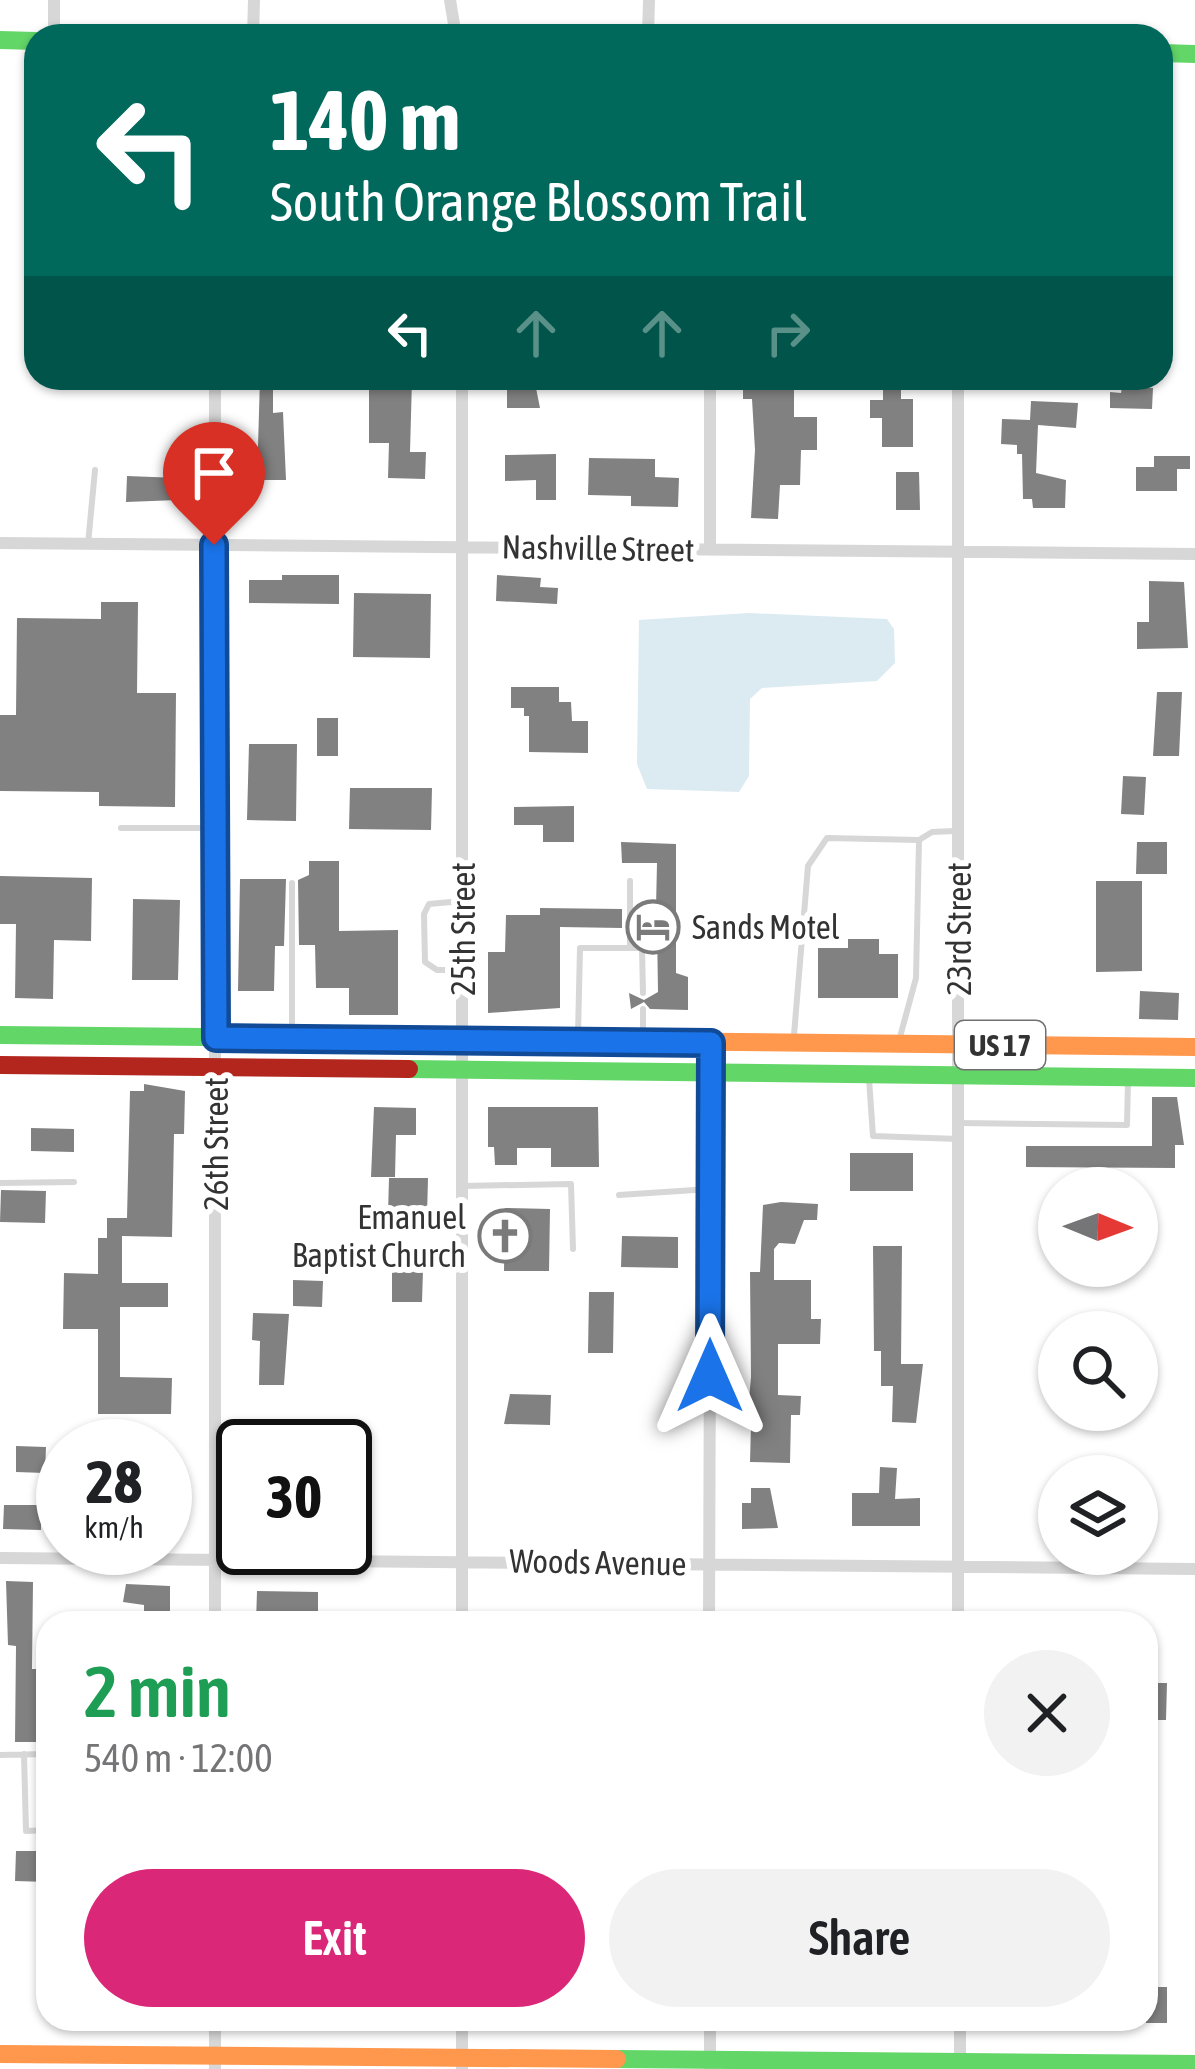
<!DOCTYPE html>
<html lang="en">
<head>
<meta charset="utf-8">
<style>
  body { margin:0; font-family:"Asap Condensed",sans-serif; background:#f2f2f2; color:#202124; height:100vh; display:flex; flex-direction:column; font-size:45px; white-space:nowrap }
  * { box-sizing:border-box; margin:0 }
  p { font-size:39px; color:#757577 }
  .icon { flex:none; width:66px; height:66px; fill:none; stroke:currentColor; stroke-width:2; stroke-linecap:round; stroke-linejoin:round }
  .map { position:relative; flex:1; overflow:hidden }
  .side { position:absolute; left:36px; top:1611px; width:1122px; height:420px; display:flex; flex-direction:column; background:#fff; border-radius:36px; box-shadow:0 3px 9px #0004 }
  .side>* { flex:none }
  .hud { position:absolute; left:24px; top:24px; width:1149px; height:366px; border-radius:36px; box-shadow:0 3px 9px #0004; background:#00695c; color:#fff; overflow:hidden }
  .needle { width:78px; rotate:91deg }
  .tools { position:absolute; left:1038px; top:1167px; display:grid; gap:24px }
  .tools a { display:grid; place-items:center; width:120px; height:120px; border-radius:50%; background:#fff; box-shadow:0 3px 9px #0004; font-size:60px }
  .speed { position:absolute; left:36px; top:1419px; display:flex; gap:24px; font-size:60px; font-weight:700; text-align:center }
  .speed>* { display:grid; place-content:center; width:156px; height:156px; border-radius:50%; background:#fff; box-shadow:0 3px 9px #0004; line-height:1 }
  .speed small { font-size:30px; font-weight:400 }
  .speed .limit { border:6px solid #111; border-radius:18px; background:#fff; color:#111 }
  .pin { position:absolute; display:grid; place-items:center; width:102px; height:102px; color:#fff; margin:-123px -51px; border-radius:50% 50% 50% 0; rotate:-45deg; box-shadow:0 0 12px #0007 }
  .pin .icon { rotate:45deg }
  .me { position:absolute; width:132px; margin:-66px; rotate:0deg; stroke-linejoin:round; filter:drop-shadow(0 0 9px #0008) }
  .turn { display:flex; align-items:center; gap:42px; height:252px; padding:0 48px; font-size:54px }
  .turn .icon { width:156px; height:156px; stroke-width:2.5 }
  .turn b { display:block; font-size:84px; line-height:102px }
  .lanes { display:flex; align-items:center; height:114px; padding:0 48px; background:#0003; justify-content:center; gap:60px; direction:ltr }
  .lanes .off { opacity:.35 }
  .round { display:grid; place-items:center; flex:none; width:126px; height:126px; border-radius:63px; background:#f2f2f2 }
  .head { display:flex; align-items:center; justify-content:space-between; height:204px; padding:0 48px }
  h1 { font-size:72px; font-weight:600; line-height:90px; color:#1e9e55 }
  .button { display:flex; gap:24px; margin-top:auto; padding:24px 48px }
  .button a { flex:1; height:138px; border-radius:72px; background:#db2777; color:#fff; font-size:48px; font-weight:600; line-height:138px; text-align:center }
  .button a+a { background:#f2f2f2; color:#202124 }
  .map>svg:first-child { display:block }
</style>
</head>
<body>
<div class="map">
<svg width="1195" height="2069" viewBox="0 0 1195 2069">
  <rect width="100%" height="100%" fill="#fff"/>
  <path fill="#dcebf1" d="M749,613L887,619L894,629L895,663L877,681L762,688L750,699L749,776L739,792L647,789L637,764L639,620Z"/>
  <path fill="#818181" d="M260,378H273V413L283,412L286,480H257Z
    M369,378L412,379L410,452H426L425,479L388,478L389,443H369Z
    M507,378H534L540,408H507Z
    M743,379H794V417H817V450H801L800,485H780L778,519L751,518L755,450L752,399H743Z
    M1122,387L1153,388L1152,409L1110,408V392L1121,393Z
    M883,390H901V399H913V447H882V418H870V400H883Z
    M1031,401L1078,403L1076,428L1038,425L1036,473L1066,480L1065,508H1033L1032,499H1023L1022,454H1017V445L1001,444L1002,419L1030,420Z
    M556,454V500H536V480L505,481V455Z
    M1154,456H1190V469H1177V491H1136V467H1154Z
    M589,458L655,459V477L679,478L678,507L631,506V496L588,495Z
    M896,472H919L920,510H896Z
    M127,476L179,478L178,500L126,502Z
    M282,575H339V604L249,603V580H282Z
    M497,575L541,578L540,587L558,588L557,604L496,601Z
    M1149,581L1184,582L1188,648L1137,649V622H1149Z
    M354,593L431,594L430,658L353,657Z
    M101,602H138L137,693H176L175,807L99,806V792L0,791V715H16L17,618L101,619Z
    M511,687H559V702H571L572,721H588V753L529,752V716H524V708H511Z
    M1157,692H1182L1179,756H1153Z
    M317,718H338V756H317Z
    M249,744H297L296,821L247,820Z
    M1123,776L1146,777L1144,815L1121,814Z
    M350,788H432L431,830L349,829Z
    M574,806V842H543V825H514V807Z
    M621,842L676,844V973L688,977V1010L650,1009L644,1002L631,1009L629,993L644,1000L658,992L657,928L638,929V908H656L657,863H622Z
    M1137,842H1167V874H1136Z
    M309,861H339V931L398,930V1015H349V988H316L315,945H299L298,880L309,875Z
    M0,876L92,878L91,941L54,940L53,999L15,998L16,924H0Z
    M240,879H286L284,946H275L274,991H238Z
    M1096,881H1142V971L1096,972Z
    M133,899L180,900L178,980H132Z
    M540,908L622,909V928L560,927V1008L488,1013V952H505L506,915H540Z
    M848,939H879V954H898V998H818V948H848Z
    M1140,991L1179,993L1178,1020L1139,1019Z
    M144,1084L185,1091L184,1134H174L172,1237L122,1236V1283H168V1307H120V1377L172,1378L171,1414H98V1329H63L64,1273L98,1274V1238H107V1218H127L130,1091H144Z
    M1152,1097H1177L1184,1145H1175V1168L1026,1167V1146H1152Z
    M374,1107L416,1108V1135H396L395,1177H371Z
    M488,1107H598L599,1167H551V1148H517V1165H495L494,1147H488Z
    M31,1128L74,1129V1152L31,1151Z
    M850,1153H913V1191H850Z
    M389,1178H428L427,1216L388,1215Z
    M1,1190L46,1191L45,1223L0,1222Z
    M781,1202L818,1204L817,1220H804L795,1244L779,1243L774,1249V1280H811V1319H821L820,1344H778V1395L801,1396L800,1415H791L790,1463L750,1462L751,1425H743V1411H748L751,1377L750,1272H760L763,1205Z
    M505,1208L550,1209L549,1271H504Z
    M622,1236L678,1237V1268L621,1267Z
    M873,1246H902L901,1364H923L916,1423L892,1422L893,1386H881V1351H874Z
    M392,1270H423L422,1302H392Z
    M293,1280L323,1281L322,1307L293,1306Z
    M589,1292H614L613,1353H588Z
    M253,1313L289,1314L284,1385H259L260,1341L252,1340Z
    M510,1394L551,1395L550,1425L504,1424Z
    M16,1446L46,1447L45,1473L16,1472Z
    M880,1467L897,1468L895,1499L920,1498V1526H852V1493H879Z
    M751,1488H770L778,1528L742,1529V1503H751Z
    M4,1505H41V1530L3,1529Z
    M6,1581L33,1582L32,1669H48V1742H15L16,1646L8,1645Z
    M126,1584L170,1586V1616H144V1605L123,1602Z
    M257,1591L318,1592V1623H256Z
    M1146,1683H1167L1166,1720H1146Z
    M16,1851H48V1882L15,1881Z
    M1146,1987H1167V2023H1146Z"/>
  <g fill="none" stroke-linecap="round" stroke-linejoin="round">
    <path stroke="#d7d7d7" stroke-width="6" d="M64,382L80,378
      M88,544L95,470
      M121,828H215
      M292,883V1035
      M630,948V881
      M460,970H437L425,962L424,914L429,904L462,901
      M643,1009V1038
      M578,1035L580,948H642L643,993
      M794,1035L808,866L827,838L919,840L932,832L955,831
      M900,1037L916,978L919,840
      M869,1079L873,1136L958,1139
      M958,1123L1127,1125L1128,1081
      M0,1183L74,1182
      M462,1186L571,1184L573,1249
      M619,1195L710,1189
      M318,1560L320,1548
      M24,1754L26,1831L48,1830
      M0,1755L48,1754"/>
    <path stroke="#d7d7d7" stroke-width="12" d="M450,0L456,36
      M54,36V0
      M253,36L254,0
      M648,36L649,0
      M215,378V1623
      M0,543L1195,554
      M710,550V378
      M0,1558L1195,1569
      M462,1623V378
      M709,1623L711,1043
      M958,1623V378
      M710,2019V2069
      M960,2019V2068
      M215,2069V2019
      M462,2069V2019"/>
    <path stroke="#63d668" stroke-width="18" d="M0,40L36,41
      M1161,53L1195,54
      M0,1035L636,1041
      M409,1069L1195,1078
      M617,2059L1195,2064"/>
    <path stroke="#ff974d" stroke-width="18" d="M636,1041L1195,1047
      M0,2054L617,2059"/>
    <path stroke="#b3261e" stroke-width="18" d="M0,1065L409,1069"/>
  </g>
  <g fill="none" stroke-linecap="round" stroke-linejoin="round">
    <g stroke="#114b97" stroke-width="30">
      <path id="route" d="M214,545L216,1038L711,1043L710,1376"/>
    </g>
    <use href="#route" stroke="#1a73e8" stroke-width="21"/>
  </g>
  <defs>
    <g id="hotel-ring" transform="scale(2.7)"><circle r="9.5" fill="#fff" stroke="#7a7a7a" stroke-width="1.5"/><path d="M-6-4.5h1.5V1H6V5H4.5V3h-9V5H-6ZM-4 0a1.8 1.8 0 1 1 3.6 0ZM.5 0V-2.5h3Q6-2.5 6 0Z" fill="#7a7a7a"/></g>
    <g id="church-ring" transform="scale(2.7)"><circle r="9.5" fill="#fff" stroke="#7a7a7a" stroke-width="1.5"/><path d="M-1.2-6h2.4v3.5h3.3v2.4h-3.3V6h-2.4V-.1h-3.3v-2.4h3.3Z" fill="#7a7a7a"/></g>
  </defs>
  <g fill-rule="evenodd">
    <use href="#hotel-ring" x="653" y="927"/>
    <use href="#church-ring" x="505" y="1236"/>
  </g>
  <g text-anchor="middle" dominant-baseline="central" stroke-width="12" stroke-linejoin="round" paint-order="stroke">
    <rect fill="#fff" stroke="#707070" stroke-width="3" x="955" y="1021" width="90" height="48" rx="9"/>
    <g font-size="30" font-weight="bold" fill="#333">
      <text x="1000" y="1045">US 17</text>
    </g>
    <g font-size="33" fill="#333" stroke="#fff">
      <text transform="translate(598 548) rotate(1)">Nashville Street</text>
      <text transform="translate(463 929) rotate(-90)">25th Street</text>
      <text transform="translate(959 929) rotate(-90)">23rd Street</text>
      <text transform="translate(216 1144) rotate(-90)">26th Street</text>
      <text transform="translate(598 1562) rotate(1)">Woods Avenue</text>
    </g>
    <g font-size="33" fill="#333" stroke="#fff" text-anchor="start">
      <text x="692" y="927">Sands Motel</text>
      <text x="466" y="1217" text-anchor="end">Emanuel<tspan x="466" dy="38">Baptist Church</tspan></text>
    </g>
  </g>
</svg>
<div class="tools">
<a><svg class="needle" viewBox="-14 -14 28 28"><path d="M0-13l5 13h-10z" fill="#e53935"/><path d="M0 13l5-13h-10z" fill="#757577"/></svg></a>
<a><svg class="icon" aria-label="search" viewBox="0 0 24 24"><circle cx="10" cy="10" r="6"/><path d="M15 15l6 6"/></svg></a>
<a><svg class="icon" aria-label="layers" viewBox="0 0 24 24"><path d="M12 4l9 5-9 5-9-5zM3 14l9 5 9-5"/></svg></a>
</div>
<div class="speed"><div>28<small>km/h</small></div><div class="limit">30</div></div>
<div class="pin" style="left:214px;top:545px;background:#d93025"><svg class="icon" aria-label="arrive" viewBox="0 0 24 24"><path d="M6 21V4h12l-3 4 3 4H6"/></svg></div>
<svg class="me" style="left:710px;top:1376px" viewBox="-20 -20 40 40"><path d="M0-17L14 15 0 8-14 15z" fill="#1a73e8" stroke="#fff" stroke-width="4"/></svg>
<div class="hud">
<div class="turn"><svg class="icon" aria-label="left" viewBox="0 0 24 24"><path d="M17 20v-9H6M10 6l-5 5 5 5"/></svg><div><b>140 m</b>South Orange Blossom Trail</div></div>
<div class="lanes"><svg class="icon" aria-label="left" viewBox="0 0 24 24"><path d="M17 20v-9H6M10 6l-5 5 5 5"/></svg><svg class="icon off" aria-label="ahead" viewBox="0 0 24 24"><path d="M12 20V5M6 11l6-6 6 6"/></svg><svg class="icon off" aria-label="ahead" viewBox="0 0 24 24"><path d="M12 20V5M6 11l6-6 6 6"/></svg><svg class="icon off" aria-label="right" viewBox="0 0 24 24"><path d="M7 20v-9h11M14 6l5 5-5 5"/></svg></div>
</div>
<section class="side">
<div class="head"><div><h1>2 min</h1><p>540 m · 12:00</p></div><a class="round"><svg class="icon" aria-label="close" viewBox="0 0 24 24"><path d="M6 6l12 12M18 6L6 18"/></svg></a></div>
<div class="button"><a>Exit</a><a>Share</a></div>
</section>
</div>
</body>
</html>
